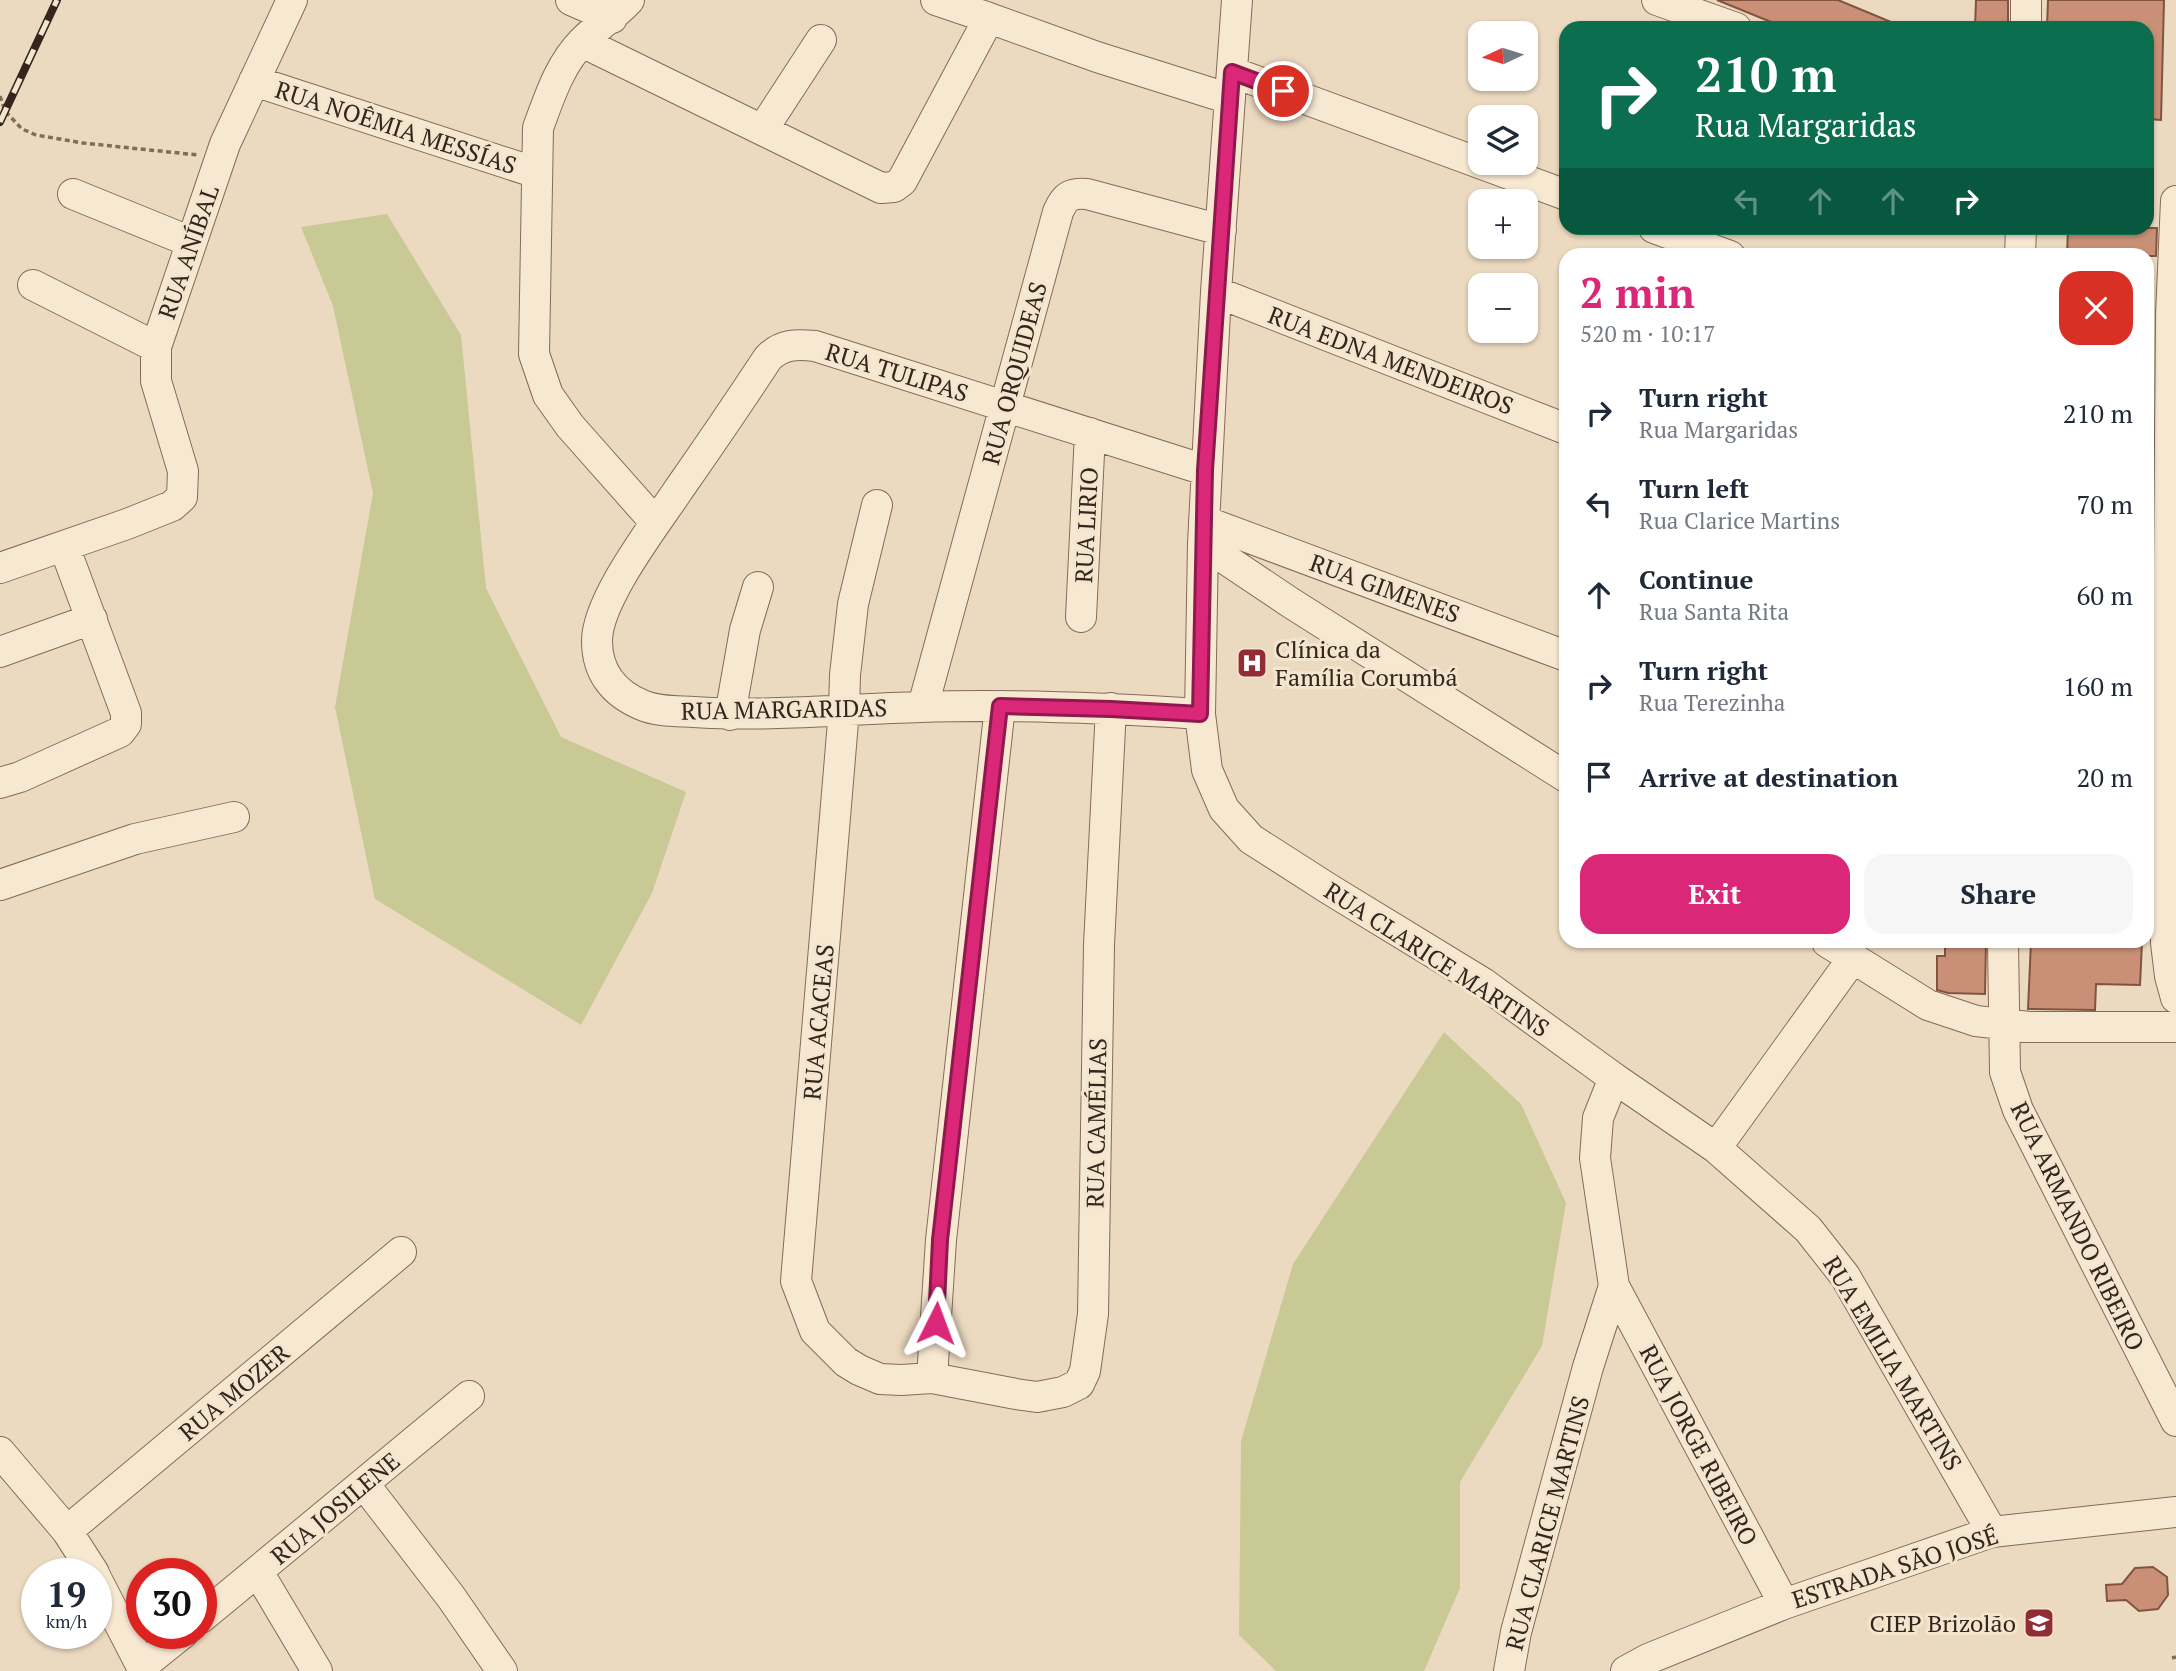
<!DOCTYPE html>
<html lang="en">
<head>
<meta charset="utf-8">
<style>
  body { margin:0; font-family:"PT Serif",serif; background:#f6f6f7; color:#1f2937; height:100vh; display:flex; flex-direction:column; font-size:26px; white-space:nowrap }
  * { box-sizing:border-box; margin:0 }
  p { font-size:23px; color:#747a83 }
  .icon { flex:none; width:38px; height:38px; fill:none; stroke:currentColor; stroke-width:2; stroke-linecap:round; stroke-linejoin:round }
  .map { position:relative; flex:1; overflow:hidden }
  .side { position:absolute; left:1559px; top:248px; width:595px; height:700px; display:flex; flex-direction:column; background:#fff; border-radius:21px; box-shadow:0 2px 5px #0004 }
  .side>* { flex:none }
  .banner { position:absolute; left:1559px; top:21px; width:595px; height:214px; border-radius:21px; box-shadow:0 2px 5px #0004; background:#0b6e4f; color:#fff; overflow:hidden }
  .needle { width:46px; rotate:266deg }
  .fabs { position:absolute; left:1468px; top:21px; display:grid; gap:14px }
  .fabs a { display:grid; place-items:center; width:70px; height:70px; border-radius:14px; background:#fff; box-shadow:0 2px 5px #0004; font-size:35px }
  .speed { position:absolute; left:21px; top:1558px; display:flex; gap:14px; font-size:35px; font-weight:700; text-align:center }
  .speed>* { display:grid; place-content:center; width:91px; height:91px; border-radius:50%; background:#fff; box-shadow:0 2px 5px #0004; line-height:1 }
  .speed small { font-size:18px; font-weight:400 }
  .speed .limit { border:10px solid #d22; background:#fff; color:#111 }
  .pin { position:absolute; display:grid; place-items:center; width:60px; height:60px; color:#fff; margin:-30px; border:4px solid #fff; border-radius:50%; box-shadow:0 2px 7px #0007 }
  .me { position:absolute; width:77px; margin:-38px; rotate:3deg; stroke-linejoin:round; filter:drop-shadow(0 0 5px #0008) }
  .turn { display:flex; align-items:center; gap:24px; height:147px; padding:0 21px; font-size:32px }
  .turn .icon { width:91px; height:91px; stroke-width:2.5 }
  .turn b { display:block; font-size:49px; line-height:60px }
  .lanes { display:flex; align-items:center; height:66px; padding:0 21px; background:#0003; justify-content:center; gap:35px; direction:ltr }
  .lanes .off { opacity:.35 }
  .round { display:grid; place-items:center; flex:none; width:74px; height:74px; border-radius:21px; background:#f6f6f7 }
  .summary { display:flex; align-items:center; justify-content:space-between; height:119px; padding:0 21px }
  h1 { font-size:42px; font-weight:800; line-height:52px; color:#db2777 }
  .action { display:flex; gap:14px; margin-top:auto; padding:14px 21px }
  .action a { flex:1; height:80px; border-radius:21px; background:#db2777; color:#fff; font-size:28px; font-weight:800; line-height:80px; text-align:center }
  .action a+a { background:#f6f6f7; color:#1f2937 }
  ul { padding:0; list-style:none }
  li { display:flex; align-items:center; gap:21px; height:91px; padding:0 21px }
  li div { flex:1 }
  li b { display:block; font-size:26px }
  li em { font-style:normal }
  .map>svg:first-child { display:block }
</style>
</head>
<body>
<div class="map">
<svg width="2176" height="1671" viewBox="0 0 2176 1671">
  <rect width="100%" height="100%" fill="#ecdac0"/>
  <path fill="#c8c994" d="M387,214L461,335L486,588L561,737L686,792L652,893L581,1025L375,899L335,707L373,493L333,306L301,227Z
    M1444,1032L1521,1104L1566,1203L1542,1346L1460,1482V1588L1424,1671H1276L1239,1635L1241,1441L1293,1264Z"/>
  <path fill="#c99077" stroke="#82533f" stroke-width="2" d="M1717,0H1838L1903,27L1786,28Z
    M1976,0H2008V28H1975Z
    M2048,0H2164L2161,120L2147,119V28H2047Z
    M2068,228H2157L2156,256H2067Z
    M1945,942H1986L1985,994L1948,993L1937,990V956H1945Z
    M2031,942H2142L2140,985L2096,984L2095,1010L2028,1009Z
    M2153,1567L2167,1577L2168,1595L2158,1609L2139,1611L2126,1600L2107,1601L2106,1585L2122,1584L2135,1568Z"/>
  <g fill="none" stroke-linecap="round" stroke-linejoin="round">
    <g stroke="#846b59" stroke-width="32">
      <path id="minor" d="M571,0L612,18
        M629,0C615,15 598,26 584,40C560,63 549,98 538,128L534,354L548,395L570,426L655,522
        M936,0L989,18
        M1237,0L1216,292L1203,544L1291,603L1566,777
        M1657,0L1736,28
        M2026,28V0
        M582,42L881,188L894,187L902,181L989,18L1097,57L1230,99
        M1232,72L1566,195
        M254,81L537,173
        M763,129L821,40
        M73,194L191,242
        M2176,201L2171,314L2166,943L2170,976L2176,998
        M1654,228L1730,256
        M2020,256L2021,228
        M33,285L156,347
        M1216,292L1566,429
        M877,505L853,604L845,675L844,710L796,1281L815,1331L846,1362L859,1370L880,1379L901,1380L932,1378L1016,1394L1037,1397L1063,1392L1079,1384L1085,1371L1093,1314L1099,945L1111,708
        M1204,521L1566,656
        M1203,544L1200,714L1207,770L1224,809L1251,839L1329,889L1483,983L1614,1078L1716,1148L1808,1229L1845,1276L1992,1532
        M0,568L127,524L172,506L182,497L183,471L156,381V347L225,144L292,0
        M1081,617L1090,433
        M0,652L92,619
        M923,706L1058,212C1065,196 1070,193 1087,194L1221,230
        M1200,714C1107,708 1014,704 921,707C845,709 769,717 694,712C677,711 658,712 642,705C613,693 597,672 597,641C597,599 656,524 679,489C709,446 739,402 768,358C782,344 796,344 815,346L1205,470
        M730,715L745,630L758,587
        M0,783L20,777L120,732L126,724V713L64,546
        M0,885L135,839L234,817
        M1827,942L1928,1005L1976,1021L2029,1027H2176
        M2003,942L2005,1072L2018,1110L2176,1421
        M1716,1148L1853,958
        M1614,1286L1784,1604
        M932,1378L941,1240L1000,706
        M0,1452L67,1531L94,1573
        M364,1484L451,1597L502,1671
        M67,1531L401,1252
        M258,1572L317,1671
        M96,1578L144,1671
        M201,1618L469,1396
        M142,1666L183,1633
        M1509,1671L1516,1632L1588,1367L1614,1286L1595,1158L1598,1118L1614,1078
        M1626,1671L1648,1659L1784,1604L1992,1532L2176,1512"/>
    </g>
    <path stroke="#846b59" stroke-width="3.5" stroke-dasharray="5 3.5" stroke-linecap="butt" d="M0,96L5,111L22,129L36,135L83,143L198,155
      M2172,1658L2176,1657"/>
    <use href="#minor" stroke="#f7e8d2" stroke-width="30"/>
    <g stroke="#34251d" stroke-width="8">
      <path id="rail" d="M0,122L57,0"/>
    </g>
    <use href="#rail" stroke="#f4e5cf" stroke-width="5" stroke-dasharray="16" stroke-linecap="butt"/>
  </g>
  <g fill="none" stroke-linecap="round" stroke-linejoin="round">
    <g stroke="#8e194d" stroke-width="18">
      <path id="route" d="M936,1323L940,1240L1000,706L1111,709L1200,714L1205,470L1232,72L1283,91"/>
    </g>
    <use href="#route" stroke="#db2777" stroke-width="12"/>
  </g>
  <defs>
    <g id="hospital-square" transform="scale(1.575)"><rect x="-9" y="-9" width="18" height="18" rx="4" fill="#912b36" stroke="#f4e5cf"/><path d="M-5-5h3v3.5h4V-5h3V5h-3V1.5h-4V5h-3Z" fill="#fff"/></g>
    <g id="school-square" transform="scale(1.575)"><rect x="-9" y="-9" width="18" height="18" rx="4" fill="#912b36" stroke="#f4e5cf"/><path d="M0-5L7-2L0 1L-7-2ZM-4 1L0 2.5L4 1V4Q0 6-4 4Z" fill="#fff"/></g>
  </defs>
  <g fill-rule="evenodd">
    <use href="#hospital-square" x="1252" y="663"/>
    <use href="#school-square" x="2039" y="1623"/>
  </g>
  <g text-anchor="middle" dominant-baseline="central" stroke-width="6" stroke-linejoin="round" paint-order="stroke">
    <g font-size="24" fill="#34251d" stroke="#f4e5cf">
      <text transform="translate(396 127) rotate(18)">RUA NOÊMIA MESSÍAS</text>
      <text transform="translate(188 252) rotate(-71)">RUA ANÍBAL</text>
      <text transform="translate(1391 360) rotate(21)">RUA EDNA MENDEIROS</text>
      <text transform="translate(897 372) rotate(17)">RUA TULIPAS</text>
      <text transform="translate(1014 373) rotate(-75)">RUA ORQUIDEAS</text>
      <text transform="translate(1086 525) rotate(-87)">RUA LIRIO</text>
      <text transform="translate(1385 588) rotate(20)">RUA GIMENES</text>
      <text transform="translate(784 709) rotate(-1)">RUA MARGARIDAS</text>
      <text transform="translate(1437 959) rotate(33)">RUA CLARICE MARTINS</text>
      <text transform="translate(818 1022) rotate(-85)">RUA ACACEAS</text>
      <text transform="translate(1096 1123) rotate(-89)">RUA CAMÉLIAS</text>
      <text transform="translate(2078 1226) rotate(64)">RUA ARMANDO RIBEIRO</text>
      <text transform="translate(1893 1363) rotate(59)">RUA EMILIA MARTINS</text>
      <text transform="translate(234 1392) rotate(-40)">RUA MOZER</text>
      <text transform="translate(1699 1445) rotate(62)">RUA JORGE RIBEIRO</text>
      <text transform="translate(335 1508) rotate(-40)">RUA JOSILENE</text>
      <text transform="translate(1547 1523) rotate(-75)">RUA CLARICE MARTINS</text>
      <text transform="translate(1895 1567) rotate(-18)">ESTRADA SÃO JOSÉ</text>
    </g>
    <g font-size="24" fill="#34251d" stroke="#f4e5cf" text-anchor="start">
      <text x="1275" y="649">Clínica da<tspan x="1275" dy="28">Família Corumbá</tspan></text>
      <text x="2016" y="1623" text-anchor="end">CIEP Brizolão</text>
    </g>
  </g>
</svg>
<div class="fabs">
<a><svg class="needle" viewBox="-14 -14 28 28"><path d="M0-13l5 13h-10z" fill="#e53935"/><path d="M0 13l5-13h-10z" fill="#747a83"/></svg></a>
<a><svg class="icon" aria-label="layers" viewBox="0 0 24 24"><path d="M12 4l9 5-9 5-9-5zM3 14l9 5 9-5"/></svg></a>
<a>+</a>
<a>−</a>
</div>
<div class="speed"><div>19<small>km/h</small></div><div class="limit">30</div></div>
<div class="pin" style="left:1283px;top:91px;background:#d93025"><svg class="icon" aria-label="arrive" viewBox="0 0 24 24"><path d="M6 21V4h12l-3 4 3 4H6"/></svg></div>
<svg class="me" style="left:936px;top:1323px" viewBox="-20 -20 40 40"><path d="M0-17L14 15 0 8-14 15z" fill="#db2777" stroke="#fff" stroke-width="4"/></svg>
<div class="banner">
<div class="turn"><svg class="icon" aria-label="right" viewBox="0 0 24 24"><path d="M7 20v-9h11M14 6l5 5-5 5"/></svg><div><b>210 m</b>Rua Margaridas</div></div>
<div class="lanes"><svg class="icon off" aria-label="left" viewBox="0 0 24 24"><path d="M17 20v-9H6M10 6l-5 5 5 5"/></svg><svg class="icon off" aria-label="ahead" viewBox="0 0 24 24"><path d="M12 20V5M6 11l6-6 6 6"/></svg><svg class="icon off" aria-label="ahead" viewBox="0 0 24 24"><path d="M12 20V5M6 11l6-6 6 6"/></svg><svg class="icon" aria-label="right" viewBox="0 0 24 24"><path d="M7 20v-9h11M14 6l5 5-5 5"/></svg></div>
</div>
<section class="side">
<div class="summary"><div><h1>2 min</h1><p>520 m · 10:17</p></div><a class="round" style="background:#d93025;color:#fff"><svg class="icon" aria-label="close" viewBox="0 0 24 24"><path d="M6 6l12 12M18 6L6 18"/></svg></a></div>
<ul>
<li><svg class="icon" aria-label="right" viewBox="0 0 24 24"><path d="M7 20v-9h11M14 6l5 5-5 5"/></svg><div><b>Turn right</b><p>Rua Margaridas</p></div><em>210 m</em></li>
<li><svg class="icon" aria-label="left" viewBox="0 0 24 24"><path d="M17 20v-9H6M10 6l-5 5 5 5"/></svg><div><b>Turn left</b><p>Rua Clarice Martins</p></div><em>70 m</em></li>
<li><svg class="icon" aria-label="ahead" viewBox="0 0 24 24"><path d="M12 20V5M6 11l6-6 6 6"/></svg><div><b>Continue</b><p>Rua Santa Rita</p></div><em>60 m</em></li>
<li><svg class="icon" aria-label="right" viewBox="0 0 24 24"><path d="M7 20v-9h11M14 6l5 5-5 5"/></svg><div><b>Turn right</b><p>Rua Terezinha</p></div><em>160 m</em></li>
<li><svg class="icon" aria-label="arrive" viewBox="0 0 24 24"><path d="M6 21V4h12l-3 4 3 4H6"/></svg><div><b>Arrive at destination</b></div><em>20 m</em></li>
</ul>
<div class="action"><a>Exit</a><a>Share</a></div>
</section>
</div>
</body>
</html>
